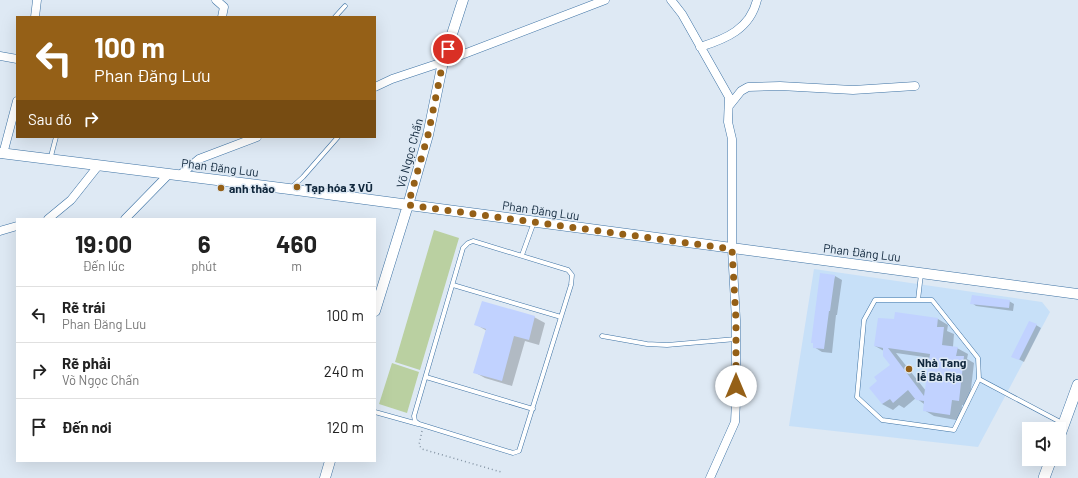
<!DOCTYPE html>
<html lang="vi">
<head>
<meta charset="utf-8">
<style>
  body { margin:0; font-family:Barlow,sans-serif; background:#f2f2f2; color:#222; height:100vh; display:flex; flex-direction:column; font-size:15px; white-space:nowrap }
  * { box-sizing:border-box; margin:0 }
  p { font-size:13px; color:#767676 }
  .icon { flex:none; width:22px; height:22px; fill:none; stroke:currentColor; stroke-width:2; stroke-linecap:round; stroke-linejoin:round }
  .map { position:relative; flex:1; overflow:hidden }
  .drawer { position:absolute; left:16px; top:218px; width:360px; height:244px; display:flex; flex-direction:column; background:#fff; border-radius:0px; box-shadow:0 4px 16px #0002 }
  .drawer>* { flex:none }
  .banner { position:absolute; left:16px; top:16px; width:360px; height:122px; border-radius:0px; box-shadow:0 4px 16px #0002; background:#956017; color:#fff; overflow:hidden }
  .buttons { position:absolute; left:1022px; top:422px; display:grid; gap:8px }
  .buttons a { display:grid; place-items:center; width:44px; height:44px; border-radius:0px; background:#fff; box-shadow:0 4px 16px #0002; font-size:20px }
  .pin { position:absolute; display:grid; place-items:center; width:34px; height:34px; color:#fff; margin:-17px; border:2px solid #fff; border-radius:50%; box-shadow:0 1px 4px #0007 }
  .me { position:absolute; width:44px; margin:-22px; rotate:0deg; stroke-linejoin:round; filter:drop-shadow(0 0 3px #0008) }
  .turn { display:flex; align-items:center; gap:14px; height:84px; padding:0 12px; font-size:18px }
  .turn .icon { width:52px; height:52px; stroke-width:2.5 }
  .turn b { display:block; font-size:28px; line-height:34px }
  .then { display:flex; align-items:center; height:38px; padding:0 12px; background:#0003; gap:8px; font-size:15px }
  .eta { display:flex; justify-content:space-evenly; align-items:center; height:68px; text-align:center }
  .eta b { font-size:24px; font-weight:700; line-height:28px }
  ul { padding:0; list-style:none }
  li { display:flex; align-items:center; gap:12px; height:56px; padding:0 12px; border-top:1px solid #e0e0e0 }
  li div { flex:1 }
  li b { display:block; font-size:15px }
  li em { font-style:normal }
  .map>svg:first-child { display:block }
</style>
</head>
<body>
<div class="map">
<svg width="1078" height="478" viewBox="0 0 1078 478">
  <rect width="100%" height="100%" fill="#dee9f4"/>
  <path fill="#c7e0f8" d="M814,269L1042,302L1050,312L978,447L789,426Z"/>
  <path fill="#bad0a1" d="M434,230L459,238L420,370L395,362Z
    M392,363L419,372L407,413L379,404Z"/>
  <path fill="#0003" fill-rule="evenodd" d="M835,276L842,280L837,315H836L832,353L822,352L814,347V344L812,342Z
    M1009,301L1014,304L1013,311L976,306L972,303Z
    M534,317L545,323L539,345L525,341L512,386L485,378L474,372L487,331L475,324Z
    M938,319L948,325L947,331L954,334L953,347L957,348L968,354L967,359L974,363L969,406L962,405L961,421L934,416L924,410V404L916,398L904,408L899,405L893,410L882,404L879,381L891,365L884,351L875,346L895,320ZM896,353L931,358L926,391Z
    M1036,325L1041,328L1024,362L1013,356Z"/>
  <path fill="#c1d2ff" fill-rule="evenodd" d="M820,273L835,275L830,311H829L824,349L813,348V343H811Z
    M972,295L1010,300L1009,308L970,304Z
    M482,301L535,316L529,340L514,336L502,381L473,373L486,329L474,325Z
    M895,312L938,318L937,327H944L942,345L958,347L956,356H964L959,401L952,400L950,415L923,411L924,401L916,400L908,390L893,403L890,399L882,404L869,388L877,381L874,377L890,365L883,356V348L874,346L878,318L894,319ZM888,348L930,354L924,396Z
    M1029,321L1037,324L1019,360L1011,357Z"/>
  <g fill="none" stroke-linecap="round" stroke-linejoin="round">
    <g stroke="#3d72a4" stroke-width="5">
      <path id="service" d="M335,17L345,6
        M50,160L56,137
        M291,188L303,177L338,137
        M473,241L568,270L572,275L571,285L519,451L513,453L419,424L415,421L414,416L463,248L468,243Z
        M522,255L534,222
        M453,285L561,317
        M875,300H932L978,358L979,379L954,430L882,420L857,397L864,320Z
        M918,300L921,274
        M602,336L647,344L667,345L736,339
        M426,377L533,409
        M979,379L1064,424
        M375,412L418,424"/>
    </g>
    <g stroke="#3d72a4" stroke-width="9">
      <path id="minor" d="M216,0L224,7L222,17
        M671,0L682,14L729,97L728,122L732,139V249L736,320V401L735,422L710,478
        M35,17L37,0
        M700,47C726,39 750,29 757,0
        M0,56L17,59
        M375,87L392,79L443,62L605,0
        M729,106L741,91L748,87L780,86L853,90L915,86
        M3,154L17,101
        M180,175L199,159L257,137
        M48,219L71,200L98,166
        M125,219L169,174
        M0,231L17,226"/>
    </g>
    <g stroke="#3d72a4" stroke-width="11">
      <path id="tertiary" d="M0,153L289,189L1078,294
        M375,311L408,205L428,135L443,62L463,0
        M325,478L330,461"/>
    </g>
    <g stroke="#3d72a4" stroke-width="12">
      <path id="secondary" d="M1059,437L1078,385
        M1044,478L1051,459"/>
    </g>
    <path stroke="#8393a3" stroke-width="1.5" stroke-dasharray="1 3" stroke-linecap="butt" d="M422,431L419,445L422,449L501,472"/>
    <use href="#service" stroke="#fff" stroke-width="4"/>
    <use href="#minor" stroke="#fff" stroke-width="8"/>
    <use href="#tertiary" stroke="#fff" stroke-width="10"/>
    <use href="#secondary" stroke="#fff" stroke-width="11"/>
  </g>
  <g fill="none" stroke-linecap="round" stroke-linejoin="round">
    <path stroke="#956017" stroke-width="7" stroke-dasharray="0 12.6" d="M448,49L443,62L428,135L408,205L732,249L736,320V386"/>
  </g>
  <g fill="#956017" stroke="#dee9f4" stroke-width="1.5">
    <circle cx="297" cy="187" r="4"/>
    <circle cx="221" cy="188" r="4"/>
    <circle cx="909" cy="369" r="4"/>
  </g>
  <g text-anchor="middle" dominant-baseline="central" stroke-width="3" stroke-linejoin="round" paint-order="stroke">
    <g font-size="12" fill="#10273c" stroke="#dee9f4">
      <text transform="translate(409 153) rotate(-75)">Võ Ngọc Chấn</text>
      <text transform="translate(220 167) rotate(7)">Phan Đăng Lưu</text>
      <text transform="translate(541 210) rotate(8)">Phan Đăng Lưu</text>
      <text transform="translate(862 252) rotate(7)">Phan Đăng Lưu</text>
    </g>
    <g font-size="12" font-weight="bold" fill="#10273c" stroke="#dee9f4" text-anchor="start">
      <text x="305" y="187">Tạp hóa 3 VŨ</text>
      <text x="229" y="188">anh thảo</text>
      <text x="917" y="362">Nhà Tang<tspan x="917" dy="14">lễ Bà Rịa</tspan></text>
    </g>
  </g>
</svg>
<div class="buttons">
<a><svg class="icon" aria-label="sound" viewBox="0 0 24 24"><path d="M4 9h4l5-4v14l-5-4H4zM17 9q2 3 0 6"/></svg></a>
</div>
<div class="pin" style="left:448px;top:49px;background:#d93025"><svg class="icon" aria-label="arrive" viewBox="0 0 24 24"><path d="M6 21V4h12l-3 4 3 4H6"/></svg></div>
<svg class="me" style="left:736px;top:386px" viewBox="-20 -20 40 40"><circle r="19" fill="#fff"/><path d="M0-13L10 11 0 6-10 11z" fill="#956017"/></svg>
<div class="banner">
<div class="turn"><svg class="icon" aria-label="left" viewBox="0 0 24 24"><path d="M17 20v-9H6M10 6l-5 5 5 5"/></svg><div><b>100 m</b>Phan Đăng Lưu</div></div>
<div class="then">Sau đó<svg class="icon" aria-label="right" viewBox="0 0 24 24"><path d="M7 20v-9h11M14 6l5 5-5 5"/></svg></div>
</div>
<section class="drawer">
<div class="eta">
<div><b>19:00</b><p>Đến lúc</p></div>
<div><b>6</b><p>phút</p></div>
<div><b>460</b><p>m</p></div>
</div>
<ul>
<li><svg class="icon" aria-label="left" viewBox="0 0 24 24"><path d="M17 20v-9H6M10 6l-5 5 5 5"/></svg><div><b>Rẽ trái</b><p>Phan Đăng Lưu</p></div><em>100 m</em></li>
<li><svg class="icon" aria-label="right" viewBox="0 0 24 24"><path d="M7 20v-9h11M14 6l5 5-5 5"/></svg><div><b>Rẽ phải</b><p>Võ Ngọc Chấn</p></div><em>240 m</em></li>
<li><svg class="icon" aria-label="arrive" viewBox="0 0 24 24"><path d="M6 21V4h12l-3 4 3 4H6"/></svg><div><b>Đến nơi</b></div><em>120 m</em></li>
</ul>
</section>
</div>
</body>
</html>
